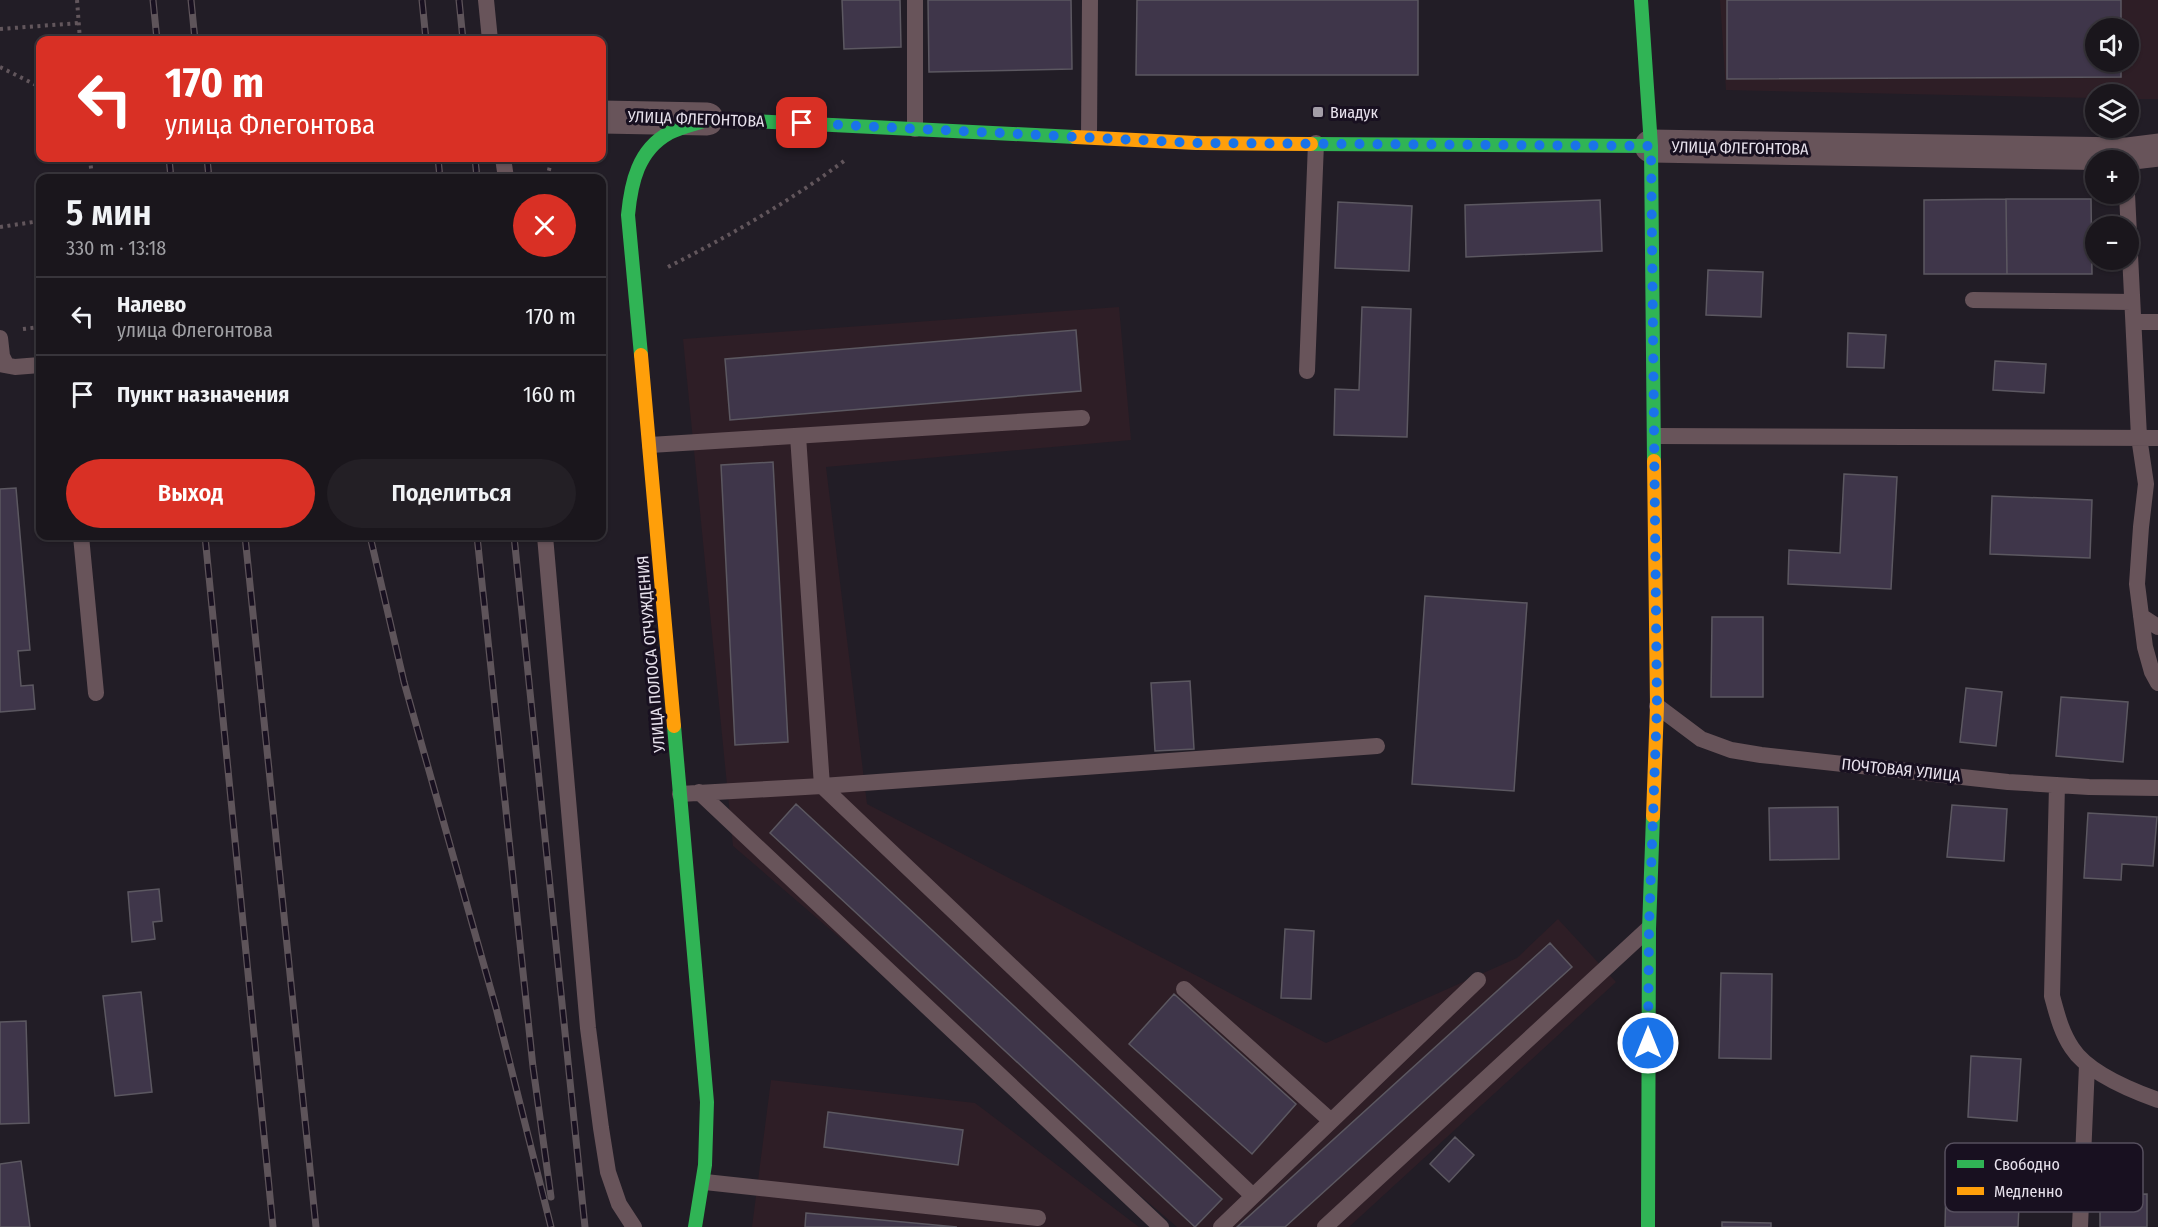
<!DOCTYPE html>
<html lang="ru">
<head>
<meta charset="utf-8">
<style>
  body { margin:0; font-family:"Fira Sans Condensed",sans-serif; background:#231f25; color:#f1f3f6; height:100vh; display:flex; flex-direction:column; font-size:22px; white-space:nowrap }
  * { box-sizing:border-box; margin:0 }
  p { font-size:20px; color:#9f9fa3 }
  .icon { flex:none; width:33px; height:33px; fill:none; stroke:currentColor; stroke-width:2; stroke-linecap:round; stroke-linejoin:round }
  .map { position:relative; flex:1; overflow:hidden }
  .details { position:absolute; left:36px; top:174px; width:570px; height:366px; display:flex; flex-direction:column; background:#1a161c; border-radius:12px; box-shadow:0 2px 4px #0004,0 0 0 2px #38353b }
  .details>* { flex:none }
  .hud { position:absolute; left:36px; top:36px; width:570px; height:126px; border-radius:12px; box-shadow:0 2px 4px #0004,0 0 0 2px #38353b; background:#d93025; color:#fff; overflow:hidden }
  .buttons { position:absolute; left:2085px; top:18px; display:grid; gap:12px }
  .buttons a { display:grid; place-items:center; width:54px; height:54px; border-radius:50%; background:#1a161c; box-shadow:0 2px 4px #0004,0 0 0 2px #38353b; font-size:30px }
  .pin { position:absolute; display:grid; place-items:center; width:51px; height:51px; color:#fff; margin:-26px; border-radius:12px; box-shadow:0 3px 9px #0006 }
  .me { position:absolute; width:66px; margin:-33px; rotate:0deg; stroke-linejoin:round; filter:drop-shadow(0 0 4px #0008) }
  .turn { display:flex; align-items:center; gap:21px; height:126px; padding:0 30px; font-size:27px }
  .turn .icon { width:78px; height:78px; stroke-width:2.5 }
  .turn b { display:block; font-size:42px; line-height:51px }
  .round { display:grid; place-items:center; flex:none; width:63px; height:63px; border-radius:32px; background:#231f25 }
  .headline { display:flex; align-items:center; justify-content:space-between; height:102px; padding:0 30px }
  h1 { font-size:36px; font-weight:600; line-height:45px }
  .primary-button { display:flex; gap:12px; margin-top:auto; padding:12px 30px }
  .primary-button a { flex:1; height:69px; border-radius:36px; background:#d93025; color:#fff; font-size:24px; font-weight:600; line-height:69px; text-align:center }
  .primary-button a+a { background:#231f25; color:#f1f3f6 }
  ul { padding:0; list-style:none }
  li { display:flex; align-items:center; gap:18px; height:78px; padding:0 30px; border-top:2px solid #38353b }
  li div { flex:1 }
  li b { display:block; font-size:22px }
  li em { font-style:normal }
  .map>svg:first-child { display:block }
</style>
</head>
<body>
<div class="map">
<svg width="2158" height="1227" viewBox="0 0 2158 1227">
  <rect width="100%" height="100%" fill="#221d26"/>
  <path fill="#2e1e26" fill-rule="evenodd" d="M1720,0H2158V99H2129L2128,94H2096L2095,98L1726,90ZM2096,28H2128V62H2096Z
    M1119,307L1131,440L826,467L867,804L1326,1043L1517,958L1558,919L1616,982L1349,1227H1177L733,846L683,339Z
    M771,1080L975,1103L1139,1227H752Z"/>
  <path fill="#3f364a" stroke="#5c5861" stroke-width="1.5" d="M842,0H900L901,47L844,49Z
    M928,0H1071L1072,69L929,72Z
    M1137,0H1418V75H1136Z
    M1727,0H2121V28H2096V62H2121V77L1727,79Z
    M2006,199L2007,274H1924V200Z
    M2006,199H2091L2092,274H2007Z
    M1600,200L1602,251L1466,257L1465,205Z
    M1338,202L1412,206L1409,271L1335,268Z
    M1708,270L1763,272L1761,317L1706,315Z
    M1362,307L1411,309L1407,437L1334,435L1335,389L1359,390Z
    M1076,330L1081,391L730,420L725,359Z
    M1848,333L1886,335L1884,368L1847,367Z
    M1995,361L2046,364L2044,393L1993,390Z
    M773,462L788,742L735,745L721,465Z
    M1844,474L1897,477L1891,589L1788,584L1789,550L1840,553Z
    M16,488L30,650L18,651L21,686L33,685L35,709L0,712V489Z
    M1992,496L2092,500L2090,558L1990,554Z
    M1425,596L1527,603L1514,791L1412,784Z
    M1712,617H1763V697H1711Z
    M1190,681L1194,749L1155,751L1151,683Z
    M1966,688L2002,692L1996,746L1960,742Z
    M2061,697L2128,702L2123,762L2056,756Z
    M796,804L1222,1199L1195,1227L770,833Z
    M1952,805L2007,809L2004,861L1947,857Z
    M1838,807L1839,859L1770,860L1769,808Z
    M2088,813L2157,817L2153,866L2122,864L2121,880L2084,878Z
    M159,889L162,921L153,922L155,939L132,942L128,892Z
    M1285,929L1314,931L1311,999L1281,998Z
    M1550,943L1572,967L1285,1227H1237Z
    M1721,973L1772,974L1771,1059L1719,1058Z
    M141,992L152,1092L115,1096L103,996Z
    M1174,994L1296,1104L1252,1154L1129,1044Z
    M26,1021L29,1123L0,1124V1022Z
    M1971,1056L2021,1059L2017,1121L1968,1117Z
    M828,1112L963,1130L958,1165L824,1147Z
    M1455,1137L1474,1155L1449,1182L1430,1164Z
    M21,1161L30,1227H0V1164Z
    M1946,1184L2020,1186L2018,1227H1945Z
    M2147,1194V1227H2100V1195Z
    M806,1213L957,1227H805Z
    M1722,1222L1771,1223V1227H1722Z"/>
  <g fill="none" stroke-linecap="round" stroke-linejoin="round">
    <path stroke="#62565c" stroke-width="4" stroke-dasharray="3 4.5" stroke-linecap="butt" d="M77,0L80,40
      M0,29L79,23
      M0,67L40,87
      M90,158L92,178
      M547,178L552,158
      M0,227L40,221
      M668,267C729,236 789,202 844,161
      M23,329L40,327"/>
    <path stroke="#68545a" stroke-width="16" d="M486,0L490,40
      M915,0V129
      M1089,136L1090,0
      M503,158L506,178
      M2127,194L2139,437L2146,484L2141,527L2137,584L2145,647L2152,672L2158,683
      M1973,300L2132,302
      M2134,322H2158
      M0,338L2,356L6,364
      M0,364L15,367L40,365
      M1307,371L1316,143
      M798,436L822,786L1253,1196
      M1655,436L2158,438
      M650,445L1082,418
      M81,536L96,693
      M545,536L588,1028L601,1128L608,1172L619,1204L634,1227
      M2141,616L2158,627
      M1657,706L1701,739L1731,750L1761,755L2008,782L2089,787L2158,788
      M2057,785L2052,996C2057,1014 2061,1032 2072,1048C2088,1073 2130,1090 2158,1100
      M699,792L1161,1227
      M680,794L822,786L1377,746
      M1184,989L1331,1121
      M705,1182L1038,1218
      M1221,1227L1478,980
      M1325,1227L1648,929
      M2080,1227L2087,1065"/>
    <path stroke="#68545a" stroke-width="33" d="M602,117L707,119
      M1651,146L2126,154L2158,150"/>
    <path stroke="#30b455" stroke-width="14" d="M1641,0L1651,146L1654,461
      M1311,144L1651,146
      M641,355L628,215C631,183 638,150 669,133C681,127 696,124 709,119L1075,137
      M674,726L707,1102L705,1165L695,1227
      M1648,1227L1649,929L1653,816"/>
    <path stroke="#ff9f0a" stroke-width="14" d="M1075,137L1196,143L1311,144
      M641,355L674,726
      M1653,816L1657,706L1654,461"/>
    <g stroke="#5e545a" stroke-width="7">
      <path id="rail" d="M153,0L157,40
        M191,0L195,40
        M422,0L426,40
        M459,0L463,40
        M169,158L171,178
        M207,158L209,178
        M438,158L440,178
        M475,158L477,178
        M205,536L273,1227
        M245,536L316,1227
        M370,536L404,682L496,1008L551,1227
        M477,536L533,1067L551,1197
        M514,536L585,1227"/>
    </g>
    <use href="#rail" stroke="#181020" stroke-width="4.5" stroke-dasharray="14" stroke-linecap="butt"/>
  </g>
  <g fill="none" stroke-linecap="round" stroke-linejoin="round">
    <path stroke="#1a73e8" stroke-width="10" stroke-dasharray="0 18" d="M802,123L1196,143L1651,146L1657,706L1649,928L1648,1043"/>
  </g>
  <rect fill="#a39da7" stroke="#181020" stroke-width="2" x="1312" y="106" width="12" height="12" rx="3"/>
  <g text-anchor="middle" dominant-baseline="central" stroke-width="6" stroke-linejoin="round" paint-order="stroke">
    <g font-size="16" fill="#e8e2ed" stroke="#181020" text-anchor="start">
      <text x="1330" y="112">Виадук</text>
    </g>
    <g font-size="16" fill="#e8e2ed" stroke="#181020">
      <text transform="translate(696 119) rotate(2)">УЛИЦА ФЛЕГОНТОВА</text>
      <text transform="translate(1740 148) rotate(1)">УЛИЦА ФЛЕГОНТОВА</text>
      <text transform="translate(651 654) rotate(-95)">УЛИЦА ПОЛОСА ОТЧУЖДЕНИЯ</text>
      <text transform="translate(1901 770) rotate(6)">ПОЧТОВАЯ УЛИЦА</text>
    </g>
  </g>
  <rect x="1945" y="1143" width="198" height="69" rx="9" fill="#181020" stroke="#564f5e" stroke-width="1.5"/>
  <rect x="1957" y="1160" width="27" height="8" fill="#30b455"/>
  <rect x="1957" y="1187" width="27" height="8" fill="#ff9f0a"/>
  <g font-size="16" fill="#e8e2ed">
    <text x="1994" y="1170">Свободно</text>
    <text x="1994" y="1197">Медленно</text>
  </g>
</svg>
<div class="buttons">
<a><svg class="icon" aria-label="sound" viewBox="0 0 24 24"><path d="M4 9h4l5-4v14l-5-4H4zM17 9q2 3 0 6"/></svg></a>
<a><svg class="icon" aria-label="layers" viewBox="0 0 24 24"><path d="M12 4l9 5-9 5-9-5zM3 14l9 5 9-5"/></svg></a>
<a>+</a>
<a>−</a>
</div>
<div class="pin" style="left:802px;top:123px;background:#d93025"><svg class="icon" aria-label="arrive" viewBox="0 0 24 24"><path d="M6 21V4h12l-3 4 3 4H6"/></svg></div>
<svg class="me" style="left:1648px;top:1043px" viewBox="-20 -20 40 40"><circle r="17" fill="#1a73e8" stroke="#fff" stroke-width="3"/><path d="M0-11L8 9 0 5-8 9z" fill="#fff"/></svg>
<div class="hud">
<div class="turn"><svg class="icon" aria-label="left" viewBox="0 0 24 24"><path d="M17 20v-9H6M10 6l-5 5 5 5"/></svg><div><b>170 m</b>улица Флегонтова</div></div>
</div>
<section class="details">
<div class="headline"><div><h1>5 мин</h1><p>330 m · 13:18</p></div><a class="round" style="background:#d93025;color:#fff"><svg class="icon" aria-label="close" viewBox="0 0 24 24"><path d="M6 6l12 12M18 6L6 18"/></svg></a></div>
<ul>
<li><svg class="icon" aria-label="left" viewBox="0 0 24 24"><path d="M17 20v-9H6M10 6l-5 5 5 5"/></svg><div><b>Налево</b><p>улица Флегонтова</p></div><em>170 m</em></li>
<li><svg class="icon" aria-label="arrive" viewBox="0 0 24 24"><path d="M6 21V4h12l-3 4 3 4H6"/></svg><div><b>Пункт назначения</b></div><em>160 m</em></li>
</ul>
<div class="primary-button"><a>Выход</a><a>Поделиться</a></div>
</section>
</div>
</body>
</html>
